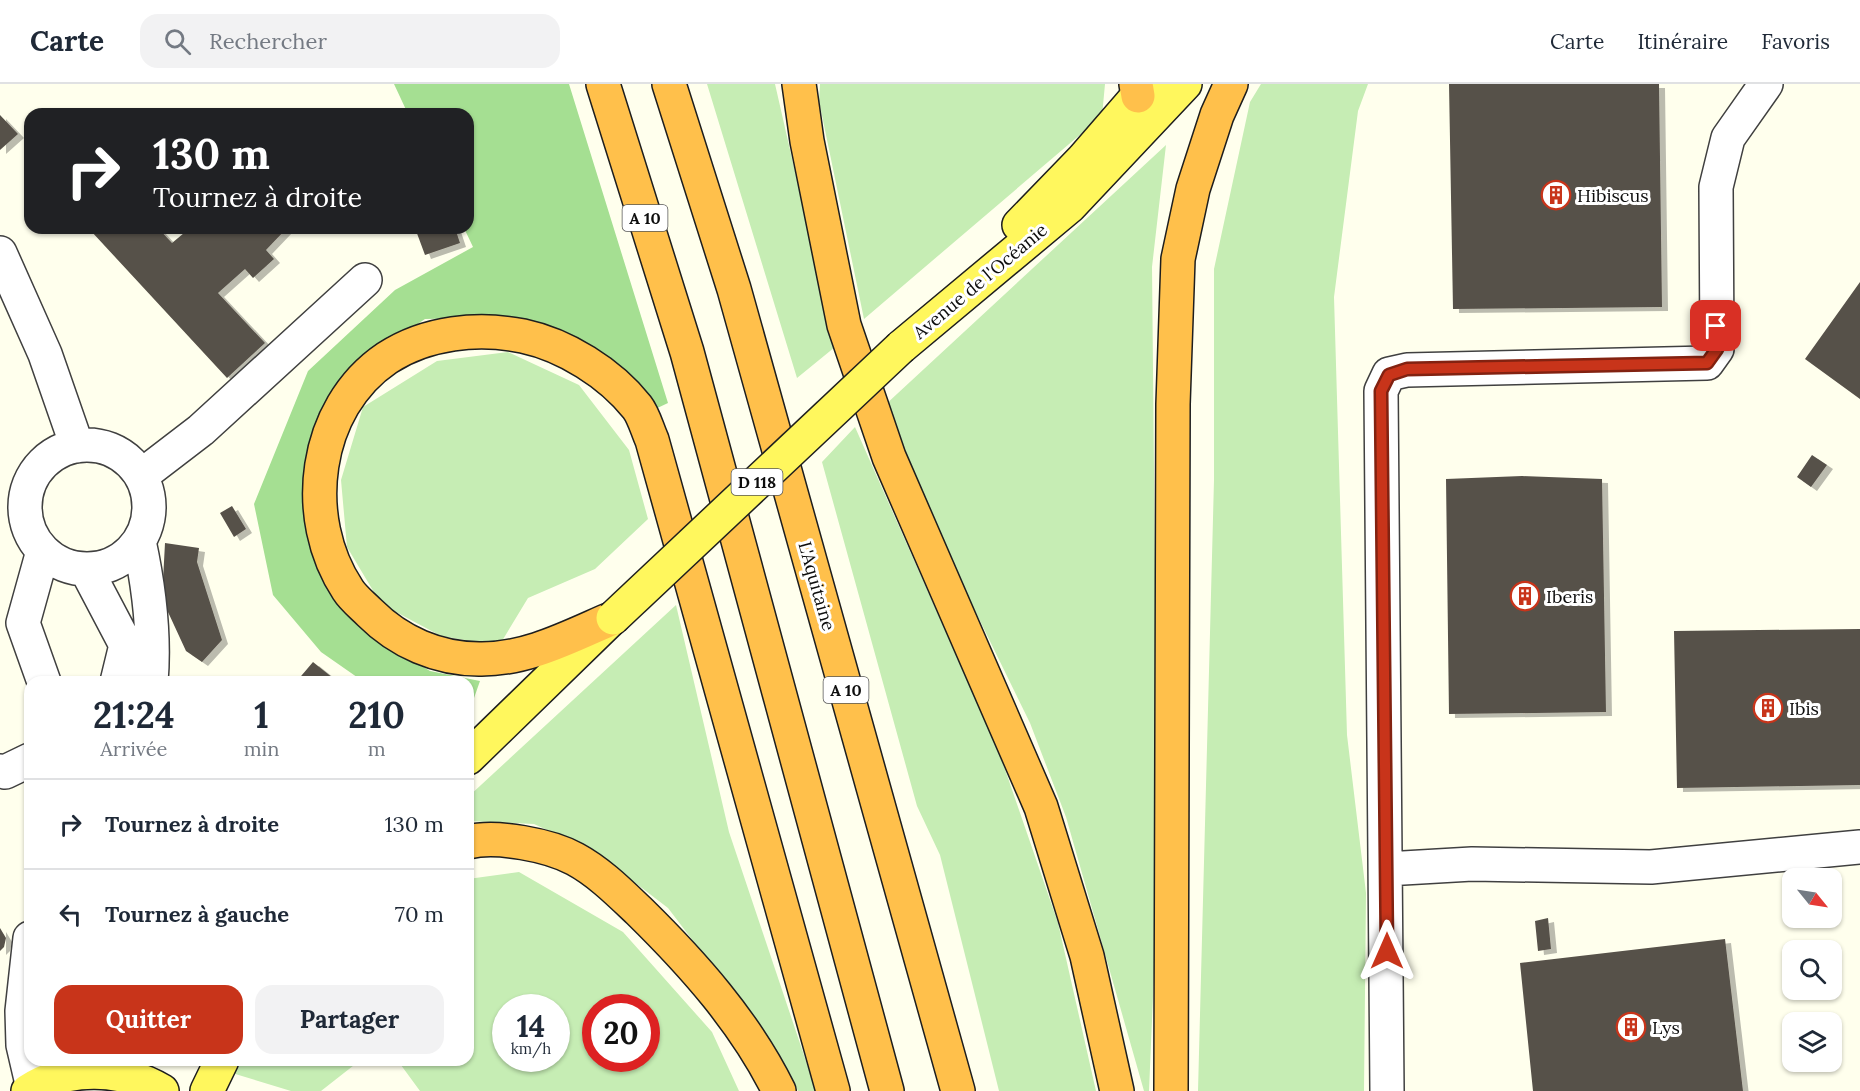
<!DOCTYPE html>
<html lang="fr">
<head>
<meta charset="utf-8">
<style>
  body { margin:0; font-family:Lora,serif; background:#f2f2f3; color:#1f2937; height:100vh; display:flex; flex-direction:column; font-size:22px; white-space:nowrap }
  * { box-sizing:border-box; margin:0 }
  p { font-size:20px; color:#747a83 }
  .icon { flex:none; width:33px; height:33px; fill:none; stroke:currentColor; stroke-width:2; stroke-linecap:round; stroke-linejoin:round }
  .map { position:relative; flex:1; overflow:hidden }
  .drawer { position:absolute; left:24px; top:592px; width:450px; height:390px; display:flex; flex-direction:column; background:#fff; border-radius:18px; box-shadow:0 2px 4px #0004 }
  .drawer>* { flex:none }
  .guide { position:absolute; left:24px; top:24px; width:450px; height:126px; border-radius:18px; box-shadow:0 2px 4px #0004; background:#202124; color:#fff; overflow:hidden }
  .needle { width:39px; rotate:120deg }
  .fabs { position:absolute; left:1782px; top:784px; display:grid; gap:12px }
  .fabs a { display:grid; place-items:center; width:60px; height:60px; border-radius:12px; background:#fff; box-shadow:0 2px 4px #0004; font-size:30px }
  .speed { position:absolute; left:492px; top:910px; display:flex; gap:12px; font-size:30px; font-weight:700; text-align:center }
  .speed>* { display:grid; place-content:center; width:78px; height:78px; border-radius:50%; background:#fff; box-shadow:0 2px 4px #0004; line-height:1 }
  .speed small { font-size:15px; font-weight:400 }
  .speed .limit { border:9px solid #d22; background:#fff; color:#111 }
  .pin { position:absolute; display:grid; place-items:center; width:51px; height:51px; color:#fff; margin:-26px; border-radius:12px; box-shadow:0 3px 9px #0006 }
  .me { position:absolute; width:66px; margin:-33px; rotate:0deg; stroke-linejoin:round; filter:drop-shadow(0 0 4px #0008) }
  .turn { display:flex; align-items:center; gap:21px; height:126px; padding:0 30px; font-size:27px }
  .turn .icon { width:78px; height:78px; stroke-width:2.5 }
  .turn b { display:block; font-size:42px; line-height:51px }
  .eta { display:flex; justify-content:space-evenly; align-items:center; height:102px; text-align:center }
  .eta b { font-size:36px; font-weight:700; line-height:42px }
  .primary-button { display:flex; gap:12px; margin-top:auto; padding:12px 30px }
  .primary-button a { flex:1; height:69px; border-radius:18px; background:#c8341a; color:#fff; font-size:24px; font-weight:700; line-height:69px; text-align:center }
  .primary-button a+a { background:#f2f2f3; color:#1f2937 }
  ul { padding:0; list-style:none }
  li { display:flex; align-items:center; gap:18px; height:90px; padding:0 30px; border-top:2px solid #e0e1e3 }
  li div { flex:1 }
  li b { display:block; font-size:22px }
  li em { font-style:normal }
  header { display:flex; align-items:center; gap:36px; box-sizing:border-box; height:84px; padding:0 30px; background:#fff; border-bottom:2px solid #e0e1e3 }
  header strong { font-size:28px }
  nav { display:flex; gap:33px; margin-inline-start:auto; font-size:21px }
  .search { width:420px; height:54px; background:#f2f2f3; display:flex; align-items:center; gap:15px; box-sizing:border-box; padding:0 21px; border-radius:18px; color:#747a83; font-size:22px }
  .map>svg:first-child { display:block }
</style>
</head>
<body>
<header>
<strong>Carte</strong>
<div class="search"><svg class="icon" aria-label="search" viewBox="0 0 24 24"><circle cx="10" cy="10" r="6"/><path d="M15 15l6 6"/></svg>Rechercher</div>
<nav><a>Carte</a><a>Itinéraire</a><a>Favoris</a></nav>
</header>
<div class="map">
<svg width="1860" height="1007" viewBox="0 0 1860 1007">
  <defs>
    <filter id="shadow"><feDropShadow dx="6" dy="4" stdDeviation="0" flood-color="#0004"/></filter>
  </defs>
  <rect width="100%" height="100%" fill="#ffffed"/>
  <path fill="#c6edb4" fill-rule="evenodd" d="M707,0H775L835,263L797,294Z
    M820,0H1105L1102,32L864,235L819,17Z
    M1261,0H1368L1358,27L1334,213L1347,651L1366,809L1364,1007H1198L1214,396V185L1250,18Z
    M1166,61L1152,183L1158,795L1149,1007H1144L1066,733L1030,639L937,449L884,322Z
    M508,268L579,301L629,366L648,435L595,485L528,514L499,562L441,552L381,520L347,463L341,396L363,323L437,277Z
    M855,343L999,668L1058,839L1096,1007H999L940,771L917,722L822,378Z
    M676,521L729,748L816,1007H798L777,967L668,824L595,768L534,740L468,737V713Z
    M519,788L623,848L712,948L739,1007H420L398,977L468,976V795ZM506,924H556V975H506ZM596,924H646V975H596Z
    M241,977H364L358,978L321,1007H291L232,989Z"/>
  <path fill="#a5df92" d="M394,0H569L668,319L651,327L573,253L518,233L425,235L376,268L307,385L304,438L329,503L374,552L430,587L480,597L468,631V598H364L321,568L273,511L254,420L308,287L395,206L473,163L464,144H468V30H408Z"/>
  <path fill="#575149" filter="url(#shadow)" d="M1449,0H1659L1662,223L1453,225Z
    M0,31L18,50L0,66Z
    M94,144H158L172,159L190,144H287L266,166L274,175L253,194L245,185L218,209L265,259L227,294L91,147Z
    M415,144H455L460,159L425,171Z
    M1860,198V315L1805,275Z
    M1812,371L1827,381L1811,403L1797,393Z
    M1522,392L1602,395L1606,628L1449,630L1446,395Z
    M232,422L246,445L234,453L220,429Z
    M165,459L199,464L197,478L222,556L202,578L186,567L162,515Z
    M1860,545V701L1677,704L1674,547Z
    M313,578L338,598H296Z
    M1548,834L1551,865L1538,867L1535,837Z
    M0,844L6,854L4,863L0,867Z
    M1725,855L1743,1007H1533L1520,879Z"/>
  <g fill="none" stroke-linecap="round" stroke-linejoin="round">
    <g stroke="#404040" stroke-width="36">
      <path id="minor" d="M0,169L45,270L77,362
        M25 423a62 62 0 1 1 124 0a62 62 0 1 1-124 0Z
        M141,392L201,346L365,196
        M139,457C149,503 155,551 151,598
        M43,467L23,539L44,598
        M86,485L126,561L117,598
        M0,687L5,688L30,676
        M1386,785L1472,780L1651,783L1860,763
        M30,854L22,927L23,961L33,1004
        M1387,1007L1381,307L1389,290L1407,286L1707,279L1717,265L1716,103L1728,54L1766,0"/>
    </g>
    <g stroke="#1e1e1e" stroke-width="36">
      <path id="major" d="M1019,141L1083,75L1148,0
        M901,263L1070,122L1185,0
        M468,674L609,537
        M28,1007C68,981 122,983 162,1007
        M207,1007L222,976"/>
    </g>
    <g stroke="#1e1e1e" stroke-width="36">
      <path id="highway" d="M603,0L687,268L887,1007
        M669,0L734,205L958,1007
        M799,0L807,57L844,241L889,373L1041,723L1087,872L1117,1007
        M1136,0L1138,12
        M613,534C571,552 527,576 479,575C438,575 399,558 370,529C362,521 353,514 348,506C300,434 313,324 387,274C427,248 478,243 523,252C565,261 610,289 637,323C644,332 647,345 652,356L833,1007
        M468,758C497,751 549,761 575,775C599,788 619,808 639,827C693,880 745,938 779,1007
        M1171,1007L1173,320L1178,175L1193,105L1217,31L1231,0"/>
    </g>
    <use href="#minor" stroke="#fff" stroke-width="33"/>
    <use href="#major" stroke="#fff75d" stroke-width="33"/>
    <use href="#highway" stroke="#ffc04b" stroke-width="33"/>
    <g stroke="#1e1e1e" stroke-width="36" stroke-linecap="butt">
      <path id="major-bridge" d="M613,534L901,263"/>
    </g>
    <use href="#major-bridge" stroke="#fff75d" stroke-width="33"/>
  </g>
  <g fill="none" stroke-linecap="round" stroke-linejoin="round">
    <g stroke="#822211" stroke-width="15">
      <path id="route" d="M1387,867L1381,307L1389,291L1407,285L1707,279L1717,265L1716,242"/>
    </g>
    <use href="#route" stroke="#c8341a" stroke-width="10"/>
  </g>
  <defs>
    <g id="building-ring" transform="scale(1.5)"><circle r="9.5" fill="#fff" stroke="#c8341a" stroke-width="1.5"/><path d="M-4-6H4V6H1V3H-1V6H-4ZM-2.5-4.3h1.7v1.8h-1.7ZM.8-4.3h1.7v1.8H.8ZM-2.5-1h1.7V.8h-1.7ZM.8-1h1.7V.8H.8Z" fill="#c8341a"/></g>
  </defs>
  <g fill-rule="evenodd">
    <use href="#building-ring" x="1556" y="111"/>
    <use href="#building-ring" x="1525" y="512"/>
    <use href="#building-ring" x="1768" y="624"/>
    <use href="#building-ring" x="1631" y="943"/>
  </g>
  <g text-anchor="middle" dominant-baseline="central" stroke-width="6" stroke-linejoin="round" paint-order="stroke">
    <g fill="#fff" stroke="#565656" stroke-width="1.5">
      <rect x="622.5" y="121" width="45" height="26" rx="4.5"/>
      <rect x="731.5" y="385" width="51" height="26" rx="4.5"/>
      <rect x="823.5" y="593" width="45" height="26" rx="4.5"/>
    </g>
    <g font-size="16" font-weight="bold" fill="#0d0d0d">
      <text x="645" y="134">A 10</text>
      <text x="757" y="398">D 118</text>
      <text x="846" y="606">A 10</text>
    </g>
    <g font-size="18" fill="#0d0d0d" stroke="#fff" text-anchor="start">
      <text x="1577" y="111">Hibiscus</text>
      <text x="1546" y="512">Iberis</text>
      <text x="1789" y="624">Ibis</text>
      <text x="1652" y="943">Lys</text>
    </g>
    <g font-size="18" fill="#0d0d0d" stroke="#fff">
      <text transform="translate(980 197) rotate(-40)">Avenue de l'Océanie</text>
      <text transform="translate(817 502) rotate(74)">L'Aquitaine</text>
    </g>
  </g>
</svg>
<div class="fabs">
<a><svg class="needle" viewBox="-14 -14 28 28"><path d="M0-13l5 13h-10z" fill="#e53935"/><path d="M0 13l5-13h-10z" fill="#747a83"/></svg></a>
<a><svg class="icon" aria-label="search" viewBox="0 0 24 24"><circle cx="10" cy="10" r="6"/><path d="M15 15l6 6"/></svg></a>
<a><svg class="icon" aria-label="layers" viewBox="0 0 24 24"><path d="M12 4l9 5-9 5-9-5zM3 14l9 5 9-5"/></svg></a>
</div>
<div class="speed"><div>14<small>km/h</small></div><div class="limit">20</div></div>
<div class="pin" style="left:1716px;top:242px;background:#d93025"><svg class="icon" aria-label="arrive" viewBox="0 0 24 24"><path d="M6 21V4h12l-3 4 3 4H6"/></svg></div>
<svg class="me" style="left:1387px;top:867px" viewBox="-20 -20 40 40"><path d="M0-17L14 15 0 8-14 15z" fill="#c8341a" stroke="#fff" stroke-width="4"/></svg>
<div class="guide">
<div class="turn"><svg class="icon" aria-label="right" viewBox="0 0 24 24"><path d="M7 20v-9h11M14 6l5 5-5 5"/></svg><div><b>130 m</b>Tournez à droite</div></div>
</div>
<section class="drawer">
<div class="eta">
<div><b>21:24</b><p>Arrivée</p></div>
<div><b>1</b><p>min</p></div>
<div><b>210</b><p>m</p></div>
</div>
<ul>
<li><svg class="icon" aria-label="right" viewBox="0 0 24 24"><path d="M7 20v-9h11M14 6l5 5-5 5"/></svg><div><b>Tournez à droite</b></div><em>130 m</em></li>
<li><svg class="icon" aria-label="left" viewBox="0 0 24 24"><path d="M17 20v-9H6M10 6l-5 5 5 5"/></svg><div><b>Tournez à gauche</b></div><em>70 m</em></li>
</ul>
<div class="primary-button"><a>Quitter</a><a>Partager</a></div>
</section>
</div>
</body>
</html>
